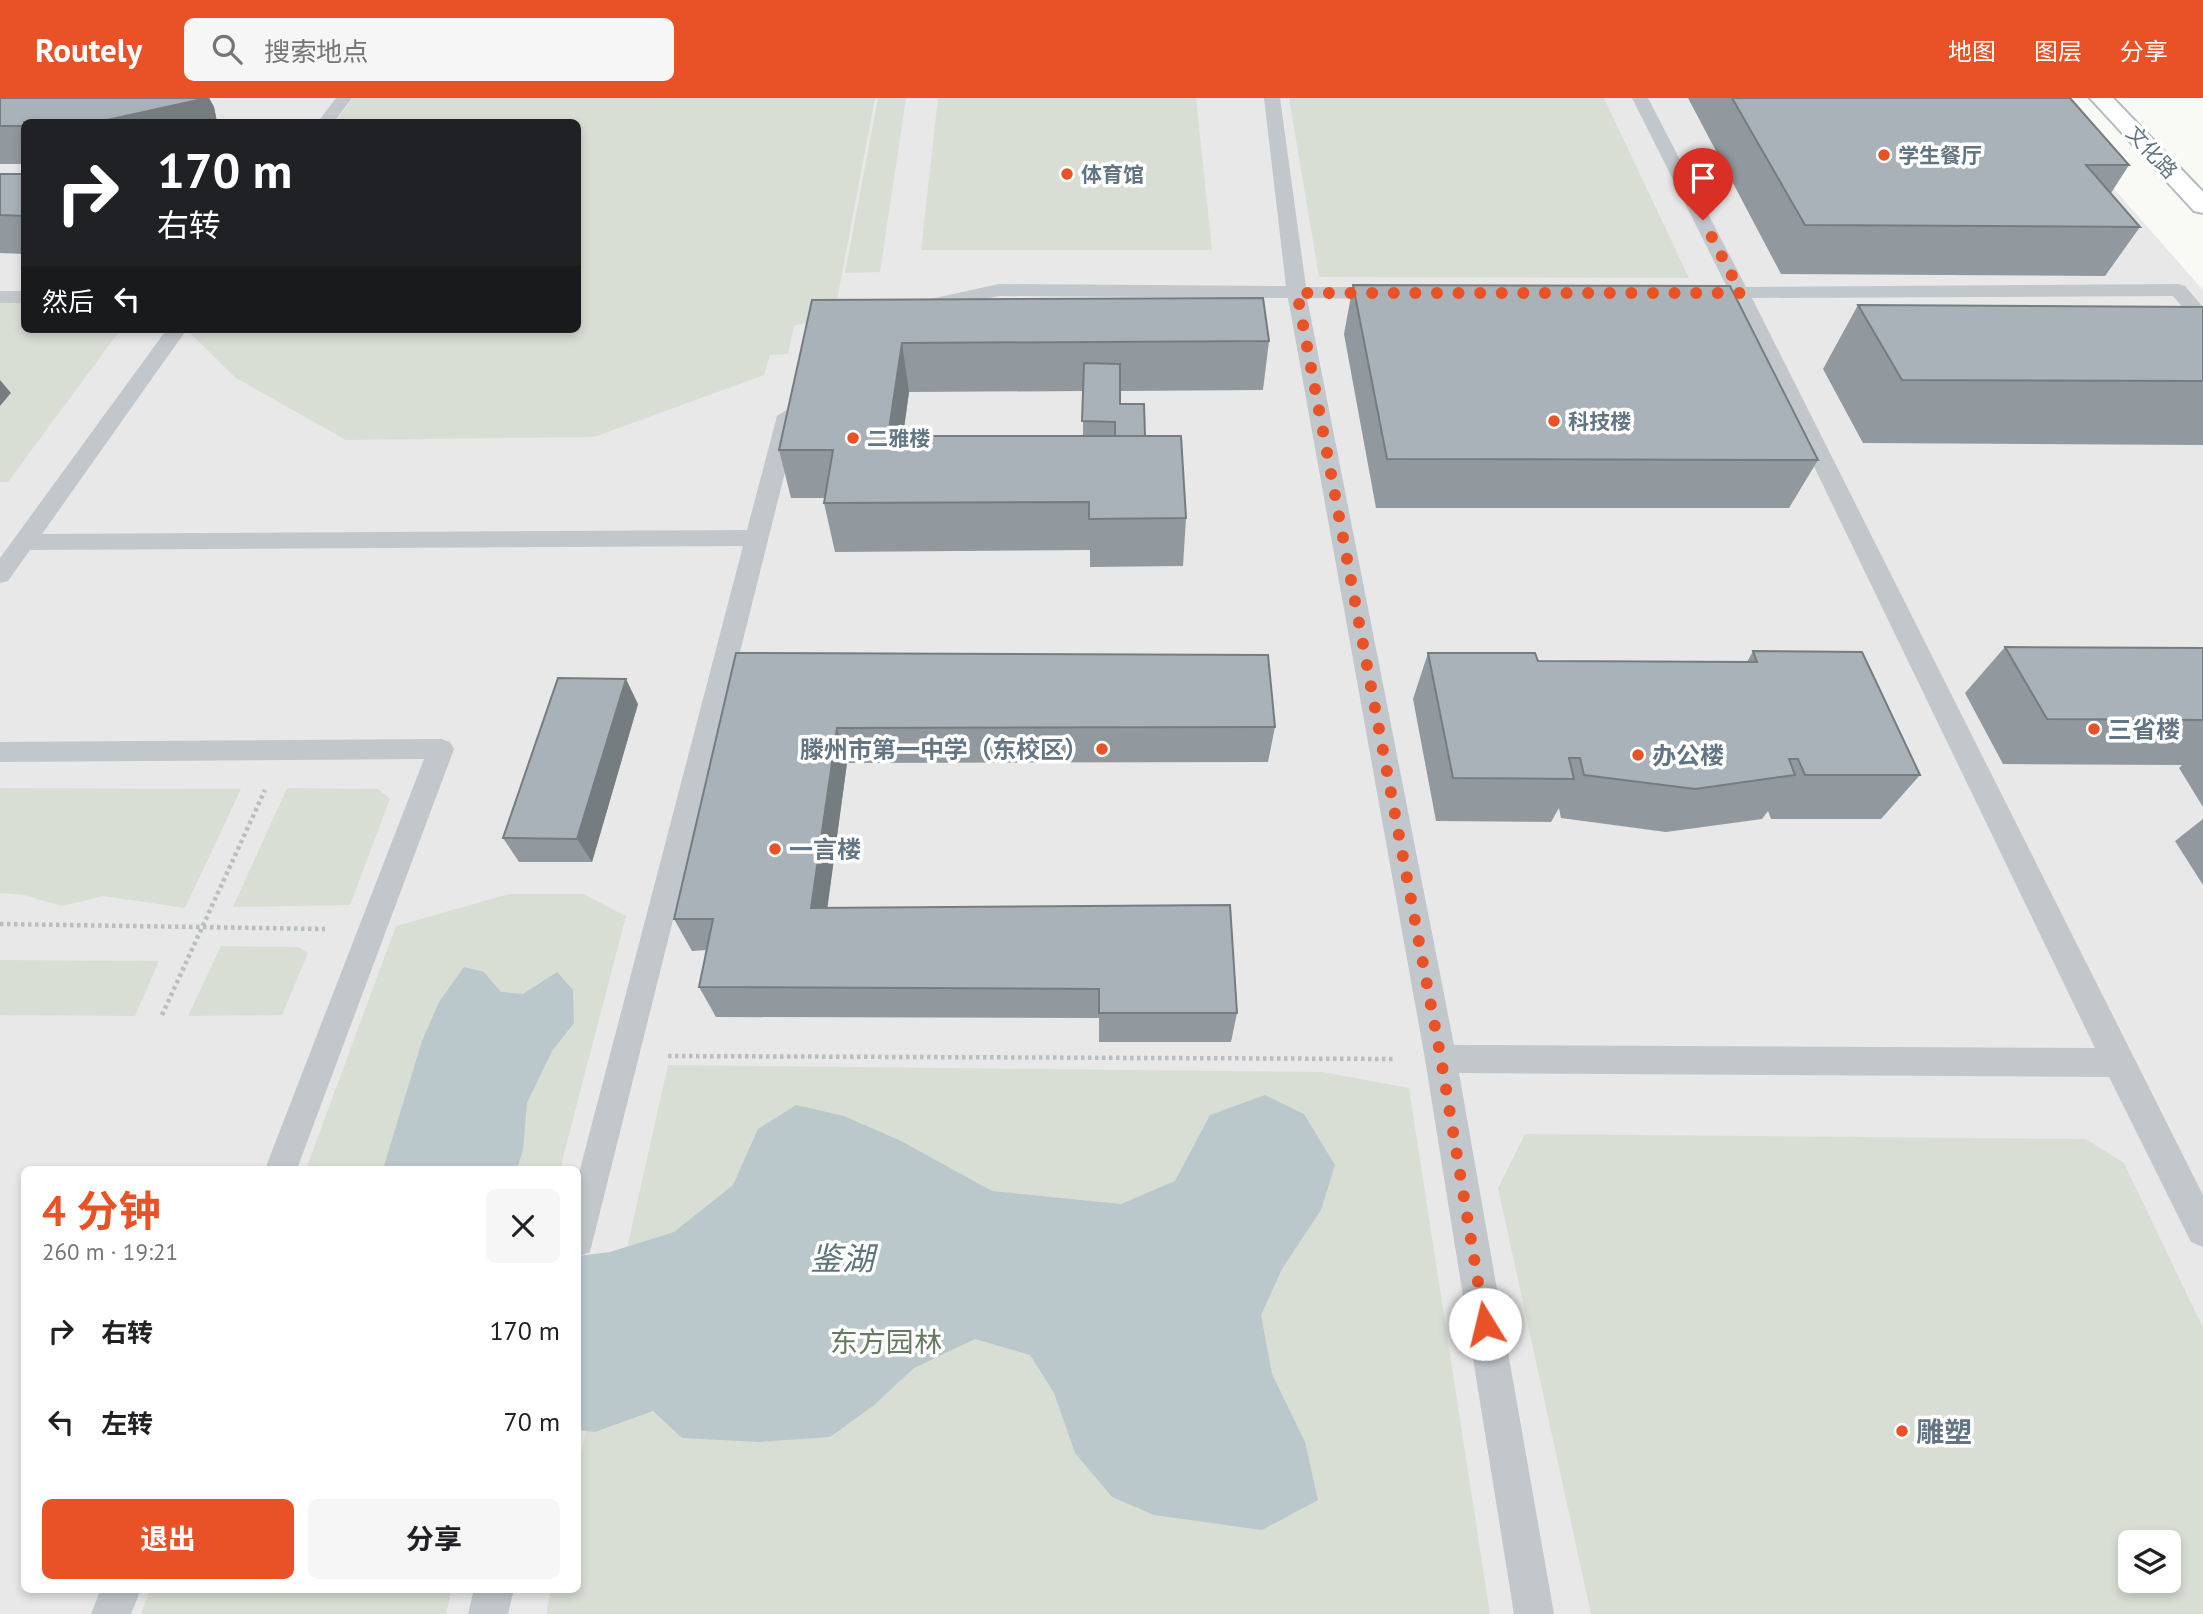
<!DOCTYPE html>
<html lang="zh">
<head>
<meta charset="utf-8">
<style>
  body { margin:0; font-family:"PT Sans","Noto Sans SC",sans-serif; background:#f6f6f6; color:#202124; height:100vh; display:flex; flex-direction:column; font-size:26px; white-space:nowrap }
  * { box-sizing:border-box; margin:0 }
  p { font-size:23px; color:#757577 }
  .icon { flex:none; width:38px; height:38px; fill:none; stroke:currentColor; stroke-width:2; stroke-linecap:round; stroke-linejoin:round }
  .map { position:relative; flex:1; overflow:hidden }
  .side { position:absolute; left:21px; top:1068px; width:560px; height:427px; display:flex; flex-direction:column; background:#fff; border-radius:10px; box-shadow:0 4px 10px #0003 }
  .side>* { flex:none }
  .banner { position:absolute; left:21px; top:21px; width:560px; height:214px; border-radius:10px; box-shadow:0 4px 10px #0003; background:#202124; color:#fff; overflow:hidden }
  .tools { position:absolute; left:2118px; top:1432px; display:grid; gap:14px }
  .tools a { display:grid; place-items:center; width:63px; height:63px; border-radius:10px; background:#fff; box-shadow:0 4px 10px #0003; font-size:35px }
  .pin { position:absolute; display:grid; place-items:center; width:60px; height:60px; color:#fff; margin:-72px -30px; border-radius:50% 50% 50% 0; rotate:-45deg; box-shadow:0 0 7px #0007 }
  .pin .icon { rotate:45deg }
  .me { position:absolute; width:77px; margin:-38px; rotate:351deg; stroke-linejoin:round; filter:drop-shadow(0 0 5px #0008) }
  .turn { display:flex; align-items:center; gap:24px; height:147px; padding:0 21px; font-size:32px }
  .turn .icon { width:91px; height:91px; stroke-width:2.5 }
  .turn b { display:block; font-size:49px; line-height:60px }
  .then { display:flex; align-items:center; height:66px; padding:0 21px; background:#0003; gap:14px; font-size:26px }
  .round { display:grid; place-items:center; flex:none; width:74px; height:74px; border-radius:10px; background:#f6f6f6 }
  .overview { display:flex; align-items:center; justify-content:space-between; height:119px; padding:0 21px }
  h1 { font-size:42px; font-weight:700; line-height:52px; color:#e95227 }
  .primary-button { display:flex; gap:14px; margin-top:auto; padding:14px 21px }
  .primary-button a { flex:1; height:80px; border-radius:10px; background:#e95227; color:#fff; font-size:28px; font-weight:700; line-height:80px; text-align:center }
  .primary-button a+a { background:#f6f6f6; color:#202124 }
  ul { padding:0; list-style:none }
  li { display:flex; align-items:center; gap:21px; height:91px; padding:0 21px }
  li div { flex:1 }
  li b { display:block; font-size:26px }
  li em { font-style:normal }
  header { display:flex; align-items:center; gap:42px; box-sizing:border-box; height:98px; padding:0 35px; background:#e95227; color:#fff }
  header strong { font-size:33px }
  nav { display:flex; gap:38px; margin-inline-start:auto; font-size:24px }
  .search { width:490px; height:63px; background:#f6f6f6; display:flex; align-items:center; gap:18px; box-sizing:border-box; padding:0 24px; border-radius:10px; color:#757577; font-size:26px }
  .map>svg:first-child { display:block }
</style>
</head>
<body>
<header>
<strong>Routely</strong>
<div class="search"><svg class="icon" aria-label="search" viewBox="0 0 24 24"><circle cx="10" cy="10" r="6"/><path d="M15 15l6 6"/></svg>搜索地点</div>
<nav><a>地图</a><a>图层</a><a>分享</a></nav>
</header>
<div class="map">
<svg width="2203" height="1516" viewBox="0 0 2203 1516">
  <rect width="100%" height="100%" fill="#f9f9f6"/>
  <path fill="#e7e8e7" fill-rule="evenodd" d="M32,0H2034L2203,192V1516H0V4ZM24,24H578V231H24ZM24,1071H578V1491H24ZM2130,1444H2168V1482H2130Z"/>
  <path fill="#d9ded5" fill-rule="evenodd" d="M353,0H875L834,218L794,228L788,256L770,257L764,277L594,339L346,342L236,280L186,231H578V24H335Z
    M878,0H906L880,174L845,175Z
    M938,0H1196L1212,152H921Z
    M1289,0H1604L1689,180L1319,179Z
    M0,205H24V231H121L8,384H0V308L11,295H0Z
    M0,690L241,691L185,810L103,798L62,808L24,797L0,795Z
    M287,690L378,691L390,701L350,807L233,809Z
    M509,796H583L626,818L560,1071H306L396,828Z
    M221,848L298,849L308,855L282,917L188,918Z
    M0,862L159,863L135,918L0,917Z
    M668,967L1323,974L1409,990L1490,1516H546L551,1491H578V1369Z
    M1525,1036L2086,1041L2124,1065L2203,1230V1516H1591L1498,1090ZM2130,1444H2168V1482H2130Z
    M150,1491H452L446,1516H141Z"/>
  <path fill="#bac7cb" d="M464,869L484,874L501,894L523,896L557,874L573,892L574,925L552,953L527,1005L523,1052L517,1071H383L422,943L439,904Z
    M1265,997L1304,1016L1335,1067L1321,1112L1282,1171L1261,1217L1272,1276L1305,1344L1318,1402L1262,1432L1154,1417L1112,1399L1075,1355L1054,1295L1030,1257L975,1241L914,1270L873,1308L830,1339L760,1344L682,1340L653,1313L595,1334L578,1332V1158L610,1154L674,1134L733,1087L758,1031L796,1007L844,1018L901,1043L992,1093L1121,1106L1175,1083L1210,1017Z"/>
  <g fill="none" stroke-linecap="round" stroke-linejoin="round">
    <g stroke="#b4bbbf" stroke-width="4">
      <path id="secondary" d="M2090,0H2113L2203,94V115L2194,113Z"/>
    </g>
    <path stroke="#babec1" stroke-width="4.5" stroke-dasharray="3.5 3.5" stroke-linecap="butt" d="M0,826L325,831
      M162,917L265,692
      M668,958L1395,961"/>
    <path fill="#c2c7cb" fill-rule="evenodd" d="M336,0H352L334,24H318Z
      M1264,0H1280L1306,189H1388L1398,195L1388,201L1307,200L1454,947L2095,950L1733,201H1698L1688,195L1698,189H1727L1632,0H1648L1746,189L2178,186L2185,188L2203,209V227L2196,225L2173,198L1752,200L2203,1097V1149L2191,1144L2109,979L1459,975L1554,1516H1514L1425,961L1288,200L999,198L919,215L909,209L912,205L999,186L1286,188Z
      M0,193H24V205H0Z
      M167,231H187L42,436L747,432L777,318L788,311L799,318L590,1154L578,1159V1079L743,448L30,452L8,483L0,485V460Z
      M441,641L450,644L454,651L297,1071H265L424,661L0,664V644Z
      M101,1491H141L131,1516H91Z
      M474,1491H514L508,1516H468Z"/>
    <use href="#secondary" fill="#fff" fill-rule="evenodd"/>
  </g>
  <path fill="#91999e" fill-rule="evenodd" d="M0,0H209L214,9L217,24H24V66H0Z
    M1688,0H2070L2129,67L2111,95L2140,129L2105,178L1781,176Z
    M0,76H24V156L0,155Z
    M1353,187L1818,362L1789,410H1376L1344,236Z
    M812,202L1269,243L1263,292L1120,293V306L1145,338L1186,420L1183,468L1090,469V452L835,454L824,405L825,400H791L779,352ZM1083,293V338H903L909,294Z
    M1858,207L2203,209V347L1863,345L1823,271Z
    M2005,549L2203,550V709L2179,670L2182,667L2003,666L1965,595Z
    M1753,553L1920,677L1881,721H1771L1768,713L1762,721L1666,734L1561,720L1559,710L1551,724L1436,723L1413,601L1428,555L1538,563L1747,564Z
    M736,555L1275,629L1268,664L847,665L827,810L1237,915L1231,944H1099V920L716,919L699,889L707,852L692,853L674,821Z
    M638,606L592,764H519L503,740Z
    M2203,721V787L2175,743Z"/>
  <path fill="#767d81" d="M197,0H209L214,9L217,24H98Z
    M902,245L909,294L896,387L888,338Z
    M0,282L11,295L0,308Z
    M626,581L638,606L592,764L577,741Z
    M837,630L847,665L823,842L811,810Z"/>
  <path fill="#a9b2b8" stroke="#767d81" stroke-width="2" d="M0,0H197L198,2L98,24H24V28H0Z
    M1732,0H2070L2129,67H2086L2140,129L1805,127Z
    M0,76H24V118L0,117Z
    M1353,187L1730,188L1818,362L1387,361Z
    M1263,200L1269,243L902,245L888,338H1181L1186,420L1089,421V404L824,405L833,352H779L812,202Z
    M1858,207L2203,209V283L1902,282Z
    M1084,265L1120,266V306H1144L1145,338H1115V324L1082,323Z
    M2005,549L2203,550V622L2047,621Z
    M1753,553L1862,554L1920,677H1805L1798,661H1789L1795,677L1695,691L1584,677L1580,660H1569L1574,681L1453,680L1428,555H1535L1538,563L1757,564Z
    M736,555L1268,557L1275,629L837,630L811,810L1230,807L1237,915H1099V891L699,889L713,821H674Z
    M558,580L626,581L577,741L503,740Z"/>
  <g fill="none" stroke-linecap="round" stroke-linejoin="round">
    <path stroke="#e95227" stroke-width="12" stroke-dasharray="0 21.6" d="M1485,1226L1441,961L1297,195H1741L1703,122"/>
  </g>
  <g fill="#e95227" stroke="#fff" stroke-width="2.5">
    <circle cx="1884" cy="57" r="7"/>
    <circle cx="1067" cy="76" r="7"/>
    <circle cx="1554" cy="323" r="7"/>
    <circle cx="853" cy="340" r="7"/>
    <circle cx="2094" cy="631" r="7"/>
    <circle cx="1102" cy="651" r="7"/>
    <circle cx="1638" cy="657" r="7"/>
    <circle cx="775" cy="751" r="7"/>
    <circle cx="1902" cy="1333" r="7"/>
  </g>
  <g text-anchor="middle" dominant-baseline="central" stroke-width="7" stroke-linejoin="round" paint-order="stroke">
    <g font-size="21" fill="#637582" stroke="#fff">
      <text transform="translate(2152 54) rotate(47)">文化路</text>
    </g>
    <g font-size="21" font-weight="bold" fill="#637582" stroke="#fff" text-anchor="start">
      <text x="1898" y="57">学生餐厅</text>
      <text x="1081" y="76">体育馆</text>
      <text x="1568" y="323">科技楼</text>
      <text x="867" y="340">二雅楼</text>
    </g>
    <g font-size="24" font-weight="bold" fill="#637582" stroke="#fff" text-anchor="start">
      <text x="2108" y="631">三省楼</text>
      <text x="1088" y="651" text-anchor="end">滕州市第一中学（东校区）</text>
      <text x="1652" y="657">办公楼</text>
      <text x="789" y="751">一言楼</text>
    </g>
    <g font-size="28" fill="#667a62" stroke="#fff">
      <text x="886" y="1243">东方园林</text>
    </g>
    <g font-size="28" font-weight="bold" fill="#637582" stroke="#fff" text-anchor="start">
      <text x="1916" y="1333">雕塑</text>
    </g>
    <g font-size="32" font-style="italic" fill="#5e747c" stroke="#fff">
      <text x="842" y="1160">鉴湖</text>
    </g>
  </g>
</svg>
<div class="tools">
<a><svg class="icon" aria-label="layers" viewBox="0 0 24 24"><path d="M12 4l9 5-9 5-9-5zM3 14l9 5 9-5"/></svg></a>
</div>
<div class="pin" style="left:1703px;top:122px;background:#d93025"><svg class="icon" aria-label="arrive" viewBox="0 0 24 24"><path d="M6 21V4h12l-3 4 3 4H6"/></svg></div>
<svg class="me" style="left:1485px;top:1226px" viewBox="-20 -20 40 40"><circle r="19" fill="#fff"/><path d="M0-13L10 11 0 6-10 11z" fill="#e95227"/></svg>
<div class="banner">
<div class="turn"><svg class="icon" aria-label="right" viewBox="0 0 24 24"><path d="M7 20v-9h11M14 6l5 5-5 5"/></svg><div><b>170 m</b>右转</div></div>
<div class="then">然后<svg class="icon" aria-label="left" viewBox="0 0 24 24"><path d="M17 20v-9H6M10 6l-5 5 5 5"/></svg></div>
</div>
<section class="side">
<div class="overview"><div><h1>4 分钟</h1><p>260 m · 19:21</p></div><a class="round"><svg class="icon" aria-label="close" viewBox="0 0 24 24"><path d="M6 6l12 12M18 6L6 18"/></svg></a></div>
<ul>
<li><svg class="icon" aria-label="right" viewBox="0 0 24 24"><path d="M7 20v-9h11M14 6l5 5-5 5"/></svg><div><b>右转</b></div><em>170 m</em></li>
<li><svg class="icon" aria-label="left" viewBox="0 0 24 24"><path d="M17 20v-9H6M10 6l-5 5 5 5"/></svg><div><b>左转</b></div><em>70 m</em></li>
</ul>
<div class="primary-button"><a>退出</a><a>分享</a></div>
</section>
</div>
</body>
</html>
